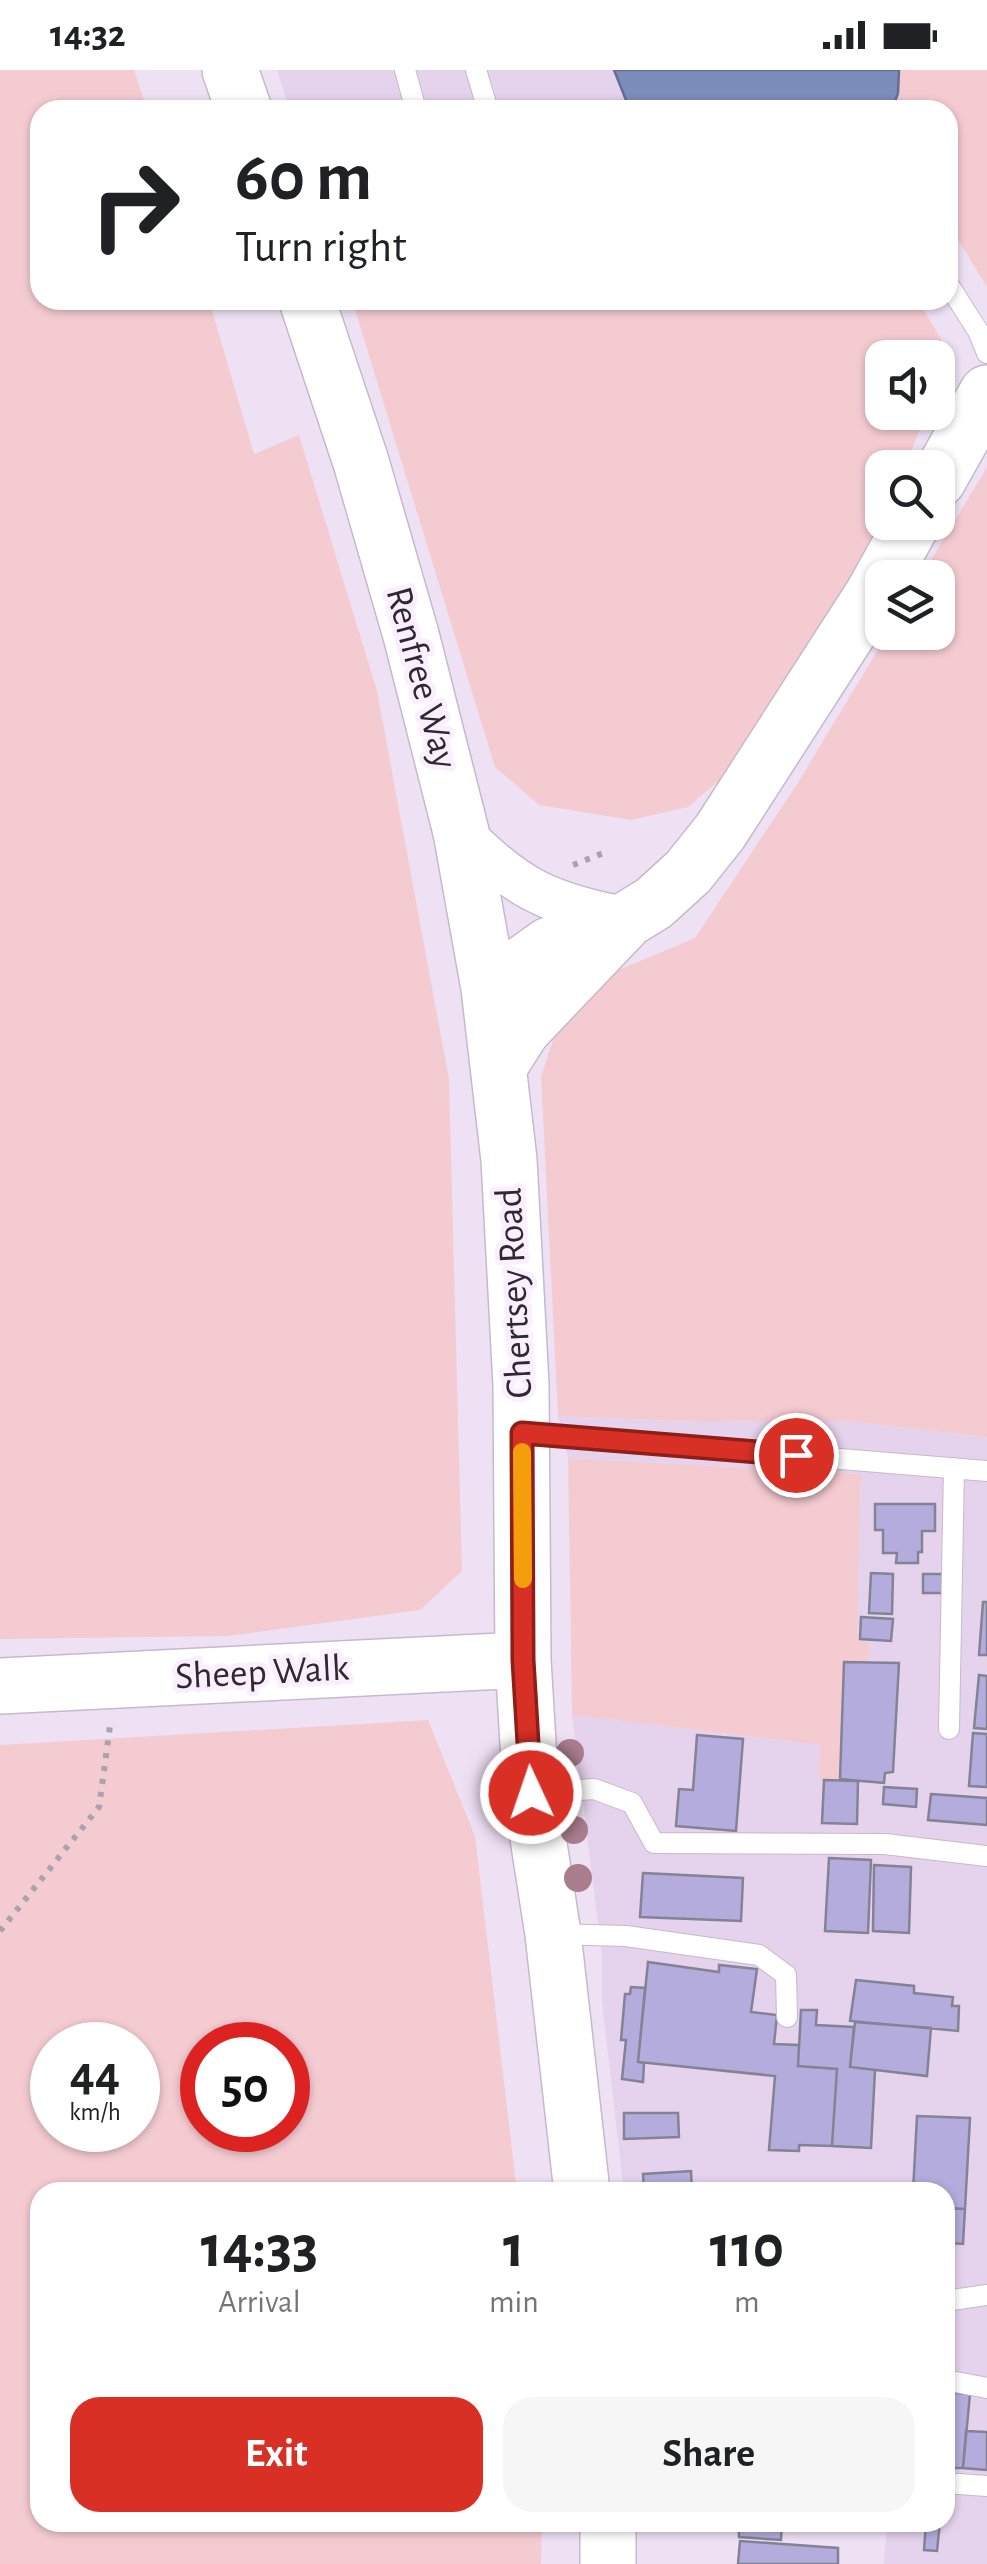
<!DOCTYPE html>
<html lang="en">
<head>
<meta charset="utf-8">
<style>
  body { margin:0; font-family:"Alegreya Sans",sans-serif; background:#f6f6f6; color:#202124; height:100vh; display:flex; flex-direction:column; font-size:38px; white-space:nowrap }
  * { box-sizing:border-box; margin:0 }
  p { font-size:32px; color:#757577 }
  .icon { flex:none; width:55px; height:55px; fill:none; stroke:currentColor; stroke-width:2; stroke-linecap:round; stroke-linejoin:round }
  .map { position:relative; flex:1; overflow:hidden }
  .drawer { position:absolute; left:30px; top:2112px; width:925px; height:350px; display:flex; flex-direction:column; background:#fff; border-radius:30px; box-shadow:0 2px 8px #0004 }
  .drawer>* { flex:none }
  .guide { position:absolute; left:30px; top:30px; width:928px; height:210px; border-radius:30px; box-shadow:0 2px 8px #0004; background:#fff; color:#202124; overflow:hidden }
  .tools { position:absolute; left:865px; top:270px; display:grid; gap:20px }
  .tools a { display:grid; place-items:center; width:90px; height:90px; border-radius:20px; background:#fff; box-shadow:0 2px 8px #0004; font-size:50px }
  .speed { position:absolute; left:30px; top:1952px; display:flex; gap:20px; font-size:50px; font-weight:700; text-align:center }
  .speed>* { display:grid; place-content:center; width:130px; height:130px; border-radius:50%; background:#fff; box-shadow:0 2px 8px #0004; line-height:1 }
  .speed small { font-size:25px; font-weight:400 }
  .speed .limit { border:15px solid #d22; background:#fff; color:#111 }
  .pin { position:absolute; display:grid; place-items:center; width:85px; height:85px; color:#fff; margin:-42px; border:5px solid #fff; border-radius:50%; box-shadow:0 2px 10px #0007 }
  .me { position:absolute; width:110px; margin:-55px; rotate:357deg; stroke-linejoin:round; filter:drop-shadow(0 0 8px #0008) }
  .turn { display:flex; align-items:center; gap:35px; height:210px; padding:0 40px; font-size:45px }
  .turn .icon { width:130px; height:130px; stroke-width:2.5 }
  .turn b { display:block; font-size:70px; line-height:85px }
  .eta { display:flex; justify-content:space-evenly; align-items:center; height:170px; text-align:center }
  .eta b { font-size:60px; font-weight:700; line-height:70px }
  .button { display:flex; gap:20px; margin-top:auto; padding:20px 40px }
  .button a { flex:1; height:115px; border-radius:30px; background:#d93025; color:#fff; font-size:40px; font-weight:700; line-height:115px; text-align:center }
  .button a+a { background:#f6f6f6; color:#202124 }
  .status { display:flex; justify-content:space-between; align-items:center; height:70px; padding:0 50px; background:#fff; direction:ltr }
  .status svg { height:28px; fill:currentColor }
  .map>svg:first-child { display:block }
</style>
</head>
<body>
<div class="status"><b>14:32</b><svg viewBox="0 0 49 12"><path d="M0 12V9h3v3zM5 12V6h3v6zM10 12V3h3v9zM15 12V0h3v12zM26 1h20v11H26zM47 4h2v5h-2z"/></svg></div>
<div class="map">
<svg width="987" height="2494" viewBox="0 0 987 2494">
  <rect width="100%" height="100%" fill="#efe1f4"/>
  <path fill="#e5d2ec" d="M277,0H614L630,40H290Z
    M558,1346L698,1352L846,1351L987,1367V2494H884L887,2453L945,2452V2122H624L602,1933V1885L572,1645L821,1675L844,1592H868L857,1572L861,1404L568,1388Z"/>
  <path fill="#f5cbd2" fill-rule="evenodd" d="M0,0H134L147,40H40V230H209L254,384L299,365L377,621L449,1009L462,1501L420,1540L228,1566L0,1569Z
    M899,0H987V217L954,163L948,162V40H892L898,23Z
    M352,230H918L941,269L938,299V288H882V342L927,343L904,397L882,398V448L869,479L722,708L688,737L631,750L539,735L495,697Z
    M987,397V1367L846,1351L698,1352L558,1346L541,1007L562,943L604,906L695,868L799,711L888,563L938,562V508L921,507Z
    M568,1388L861,1404L857,1571L869,1572V1592H844L840,1709L819,1710L820,1675L572,1645Z
    M428,1650L475,1766L517,2122H40V2452L542,2453L541,2494H0V1675ZM52,1975H138V2060H52ZM202,1975H288V2060H202Z"/>
  <path fill="#7b8dba" stroke="#646f91" stroke-width="2.5" d="M614,0H899L898,23L892,40H630Z"/>
  <path fill="#b3acdd" stroke="#848295" stroke-width="2.5" d="M875,1434H935V1461H922V1482H918V1493H896L897,1483H883V1460H875Z
    M871,1503L893,1504L892,1544L869,1543Z
    M923,1504H948L947,1523H923Z
    M983,1532H987V1585H979Z
    M861,1547L893,1549L891,1571L860,1569Z
    M844,1592L899,1593L893,1702L885,1703L884,1713L840,1709Z
    M979,1605L987,1606V1659L974,1658Z
    M973,1663L987,1664V1717L969,1716Z
    M697,1665L743,1669L736,1761L676,1756L679,1719L693,1720Z
    M824,1710L858,1711L857,1754L822,1753Z
    M884,1717L917,1719L916,1737L883,1734Z
    M931,1724L987,1728V1755L928,1750Z
    M829,1788L871,1790L868,1863L825,1861Z
    M874,1795L911,1797L909,1863L873,1861Z
    M643,1803L743,1808L741,1851L640,1847Z
    M648,1892L719,1902V1895L757,1899L751,1942L777,1945L774,1974L799,1975L798,1996L837,1999L832,2076L799,2075V2081L769,2080L775,2006L638,1992Z
    M856,1910L914,1916V1923L953,1927L952,1936H959L958,1961L850,1951Z
    M631,1917L645,1918L638,1992L644,1993L643,2012L622,2009L626,1970H621L625,1924H630Z
    M801,1940H817L816,1955L854,1957L850,1997L875,2000L871,2078L832,2076L837,1999L798,1996Z
    M855,1952L931,1958L927,2006L850,1997Z
    M624,2043H678L679,2067L624,2069Z
    M917,2046L970,2048L965,2139L945,2138V2122H913Z
    M691,2101L692,2122H644L643,2104Z
    M945,2138L965,2139L963,2174L951,2173V2180L945,2179Z
    M945,2322L970,2324L963,2398H945Z
    M966,2361L987,2362V2400L963,2398Z
    M739,2452H782L781,2470L739,2467Z
    M926,2452H940L937,2481L924,2480Z
    M740,2471L838,2478V2494H738Z"/>
  <g fill="none" stroke-linecap="round" stroke-linejoin="round">
    <g stroke="#c7b9cc" stroke-width="22">
      <path id="lane" d="M405,0L416,40
        M476,0L488,40
        M948,214L978,261L987,283
        M523,1363L987,1401
        M949,1659L954,1398
        M533,1723L594,1719L632,1733L654,1773L885,1774L987,1786
        M555,1864L626,1866L759,1885L786,1905L787,1947
        M945,2231L987,2225
        M945,2310L987,2318
        M945,2413L987,2416"/>
    </g>
    <g stroke="#c7b9cc" stroke-width="45">
      <path id="street" d="M461,762C517,819 549,834 628,849"/>
    </g>
    <g stroke="#c7b9cc" stroke-width="58">
      <path id="secondary" d="M230,0L244,40
        M307,230L361,392L411,565L461,762L489,918L509,1090L521,1315L523,1590L531,1723L553,1864L582,2122
        M938,410L987,323
        M489,918L549,875L628,849L654,833L688,802L720,762L873,524L913,452
        M500,995L523,959L626,851
        M0,1616L523,1590
        M608,2494V2452"/>
    </g>
    <path stroke="#aba1af" stroke-width="6" stroke-dasharray="5 8" stroke-linecap="butt" d="M573,795L606,782
      M0,1861L99,1737L110,1656"/>
    <use href="#lane" stroke="#fff" stroke-width="20"/>
    <use href="#street" stroke="#fff" stroke-width="42"/>
    <use href="#secondary" stroke="#fff" stroke-width="55"/>
  </g>
  <g fill="#aa7d8f">
    <circle cx="570" cy="1683" r="14"/>
    <circle cx="574" cy="1760" r="14"/>
    <circle cx="578" cy="1808" r="14"/>
  </g>
  <g fill="none" stroke-linecap="round" stroke-linejoin="round">
    <g stroke="#8d1f18" stroke-width="25">
      <path id="route" d="M531,1723L523,1590L522,1363L796,1385"/>
    </g>
    <use href="#route" stroke="#d93025" stroke-width="18"/>
    <path stroke="#f59e0b" stroke-width="18" d="M522,1382L523,1509"/>
  </g>
  <g text-anchor="middle" dominant-baseline="central" stroke-width="10" stroke-linejoin="round" paint-order="stroke">
    <g font-size="38" fill="#2e2930" stroke="#fbefff">
      <text transform="translate(421 608) rotate(75)">Renfree Way</text>
      <text transform="translate(515 1223) rotate(-93)">Chertsey Road</text>
      <text transform="translate(262 1603) rotate(-3)">Sheep Walk</text>
    </g>
  </g>
</svg>
<div class="tools">
<a><svg class="icon" aria-label="sound" viewBox="0 0 24 24"><path d="M4 9h4l5-4v14l-5-4H4zM17 9q2 3 0 6"/></svg></a>
<a><svg class="icon" aria-label="search" viewBox="0 0 24 24"><circle cx="10" cy="10" r="6"/><path d="M15 15l6 6"/></svg></a>
<a><svg class="icon" aria-label="layers" viewBox="0 0 24 24"><path d="M12 4l9 5-9 5-9-5zM3 14l9 5 9-5"/></svg></a>
</div>
<div class="speed"><div>44<small>km/h</small></div><div class="limit">50</div></div>
<div class="pin" style="left:796px;top:1385px;background:#d93025"><svg class="icon" aria-label="arrive" viewBox="0 0 24 24"><path d="M6 21V4h12l-3 4 3 4H6"/></svg></div>
<svg class="me" style="left:531px;top:1723px" viewBox="-20 -20 40 40"><circle r="17" fill="#d93025" stroke="#fff" stroke-width="3"/><path d="M0-11L8 9 0 5-8 9z" fill="#fff"/></svg>
<div class="guide">
<div class="turn"><svg class="icon" aria-label="right" viewBox="0 0 24 24"><path d="M7 20v-9h11M14 6l5 5-5 5"/></svg><div><b>60 m</b>Turn right</div></div>
</div>
<section class="drawer">
<div class="eta">
<div><b>14:33</b><p>Arrival</p></div>
<div><b>1</b><p>min</p></div>
<div><b>110</b><p>m</p></div>
</div>
<div class="button"><a>Exit</a><a>Share</a></div>
</section>
</div>
</body>
</html>
